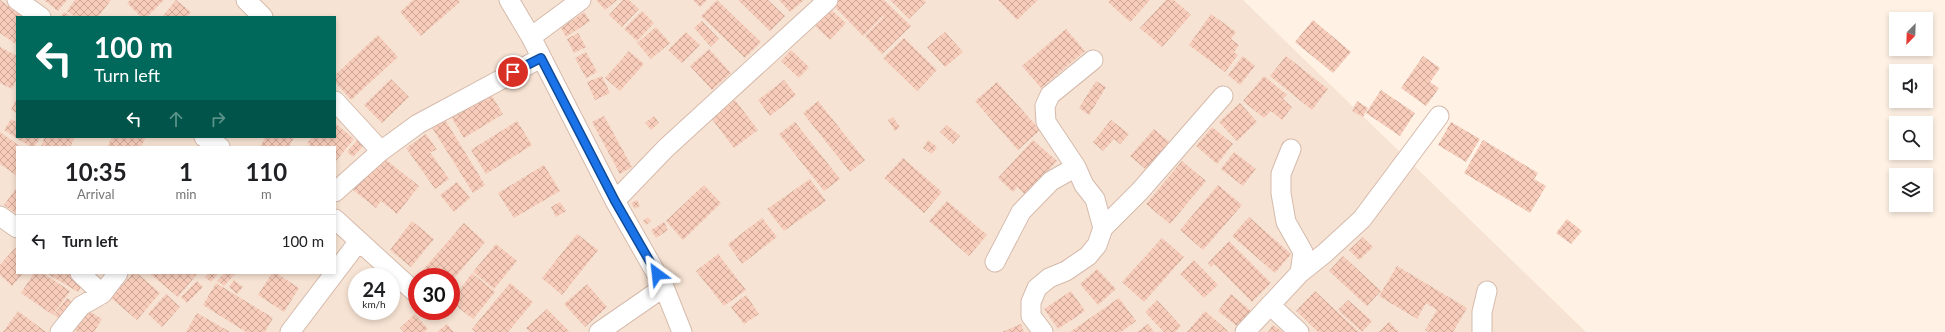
<!DOCTYPE html>
<html lang="en">
<head>
<meta charset="utf-8">
<style>
  body { margin:0; font-family:Lato,sans-serif; background:#f6f6f6; color:#202124; height:100vh; display:flex; flex-direction:column; font-size:15px; white-space:nowrap }
  * { box-sizing:border-box; margin:0 }
  p { font-size:13px; color:#757577 }
  .icon { flex:none; width:22px; height:22px; fill:none; stroke:currentColor; stroke-width:2; stroke-linecap:round; stroke-linejoin:round }
  .map { position:relative; flex:1; overflow:hidden }
  .side { position:absolute; left:16px; top:146px; width:320px; height:128px; display:flex; flex-direction:column; background:#fff; border-radius:0px; box-shadow:0 2px 6px #0003 }
  .side>* { flex:none }
  .hud { position:absolute; left:16px; top:16px; width:320px; height:122px; border-radius:0px; box-shadow:0 2px 6px #0003; background:#00695c; color:#fff; overflow:hidden }
  .needle { width:26px; rotate:203deg }
  .buttons { position:absolute; left:1889px; top:12px; display:grid; gap:8px }
  .buttons a { display:grid; place-items:center; width:44px; height:44px; border-radius:0px; background:#fff; box-shadow:0 2px 6px #0003; font-size:20px }
  .speed { position:absolute; left:348px; top:268px; display:flex; gap:8px; font-size:20px; font-weight:700; text-align:center }
  .speed>* { display:grid; place-content:center; width:52px; height:52px; border-radius:50%; background:#fff; box-shadow:0 2px 6px #0003; line-height:1 }
  .speed small { font-size:10px; font-weight:400 }
  .speed .limit { border:6px solid #d22; background:#fff; color:#111 }
  .pin { position:absolute; display:grid; place-items:center; width:34px; height:34px; color:#fff; margin:-17px; border:2px solid #fff; border-radius:50%; box-shadow:0 1px 4px #0007 }
  .me { position:absolute; width:44px; margin:-22px; rotate:330deg; stroke-linejoin:round; filter:drop-shadow(0 0 3px #0008) }
  .turn { display:flex; align-items:center; gap:14px; height:84px; padding:0 12px; font-size:18px }
  .turn .icon { width:52px; height:52px; stroke-width:2.5 }
  .turn b { display:block; font-size:28px; line-height:34px }
  .lanes { display:flex; align-items:center; height:38px; padding:0 12px; background:#0003; justify-content:center; gap:20px; direction:ltr }
  .lanes .off { opacity:.35 }
  .eta { display:flex; justify-content:space-evenly; align-items:center; height:68px; text-align:center }
  .eta b { font-size:24px; font-weight:700; line-height:28px }
  ul { padding:0; list-style:none }
  li { display:flex; align-items:center; gap:12px; height:52px; padding:0 12px; border-top:1px solid #e0e0e0 }
  li div { flex:1 }
  li b { display:block; font-size:15px }
  li em { font-style:normal }
  .map>svg:first-child { display:block }
</style>
</head>
<body>
<div class="map">
<svg width="1945" height="332" viewBox="0 0 1945 332">
  <defs>
    <pattern id="building-cross-hatch" width="8" height="8" patternUnits="userSpaceOnUse"><rect width="8" height="8" fill="#f7ccba"/><path d="M0 0l8 8M0 8l8-8" fill="none" stroke="#cda899"/></pattern>
  </defs>
  <rect width="100%" height="100%" fill="#fff2e5"/>
  <path fill="#f7e3d3" fill-rule="evenodd" d="M0,0H1243L1586,332H0ZM17,17H335V137H17ZM17,147H335V273H17ZM357,277H391V311H357ZM417,277H451V311H417Z"/>
  <path fill="url(#building-cross-hatch)" d="M0,0L23,17H17V45L0,33Z
    M44,0H67L58,11Z
    M75,0H111L98,17H75L67,11Z
    M130,0H164L147,17H141L127,3Z
    M176,0L191,12L187,17H162Z
    M413,0H459L460,2L421,36L400,12Z
    M596,0H617L605,10Z
    M623,0H629L639,9L622,27L609,15Z
    M693,0H707L700,7Z
    M717,0L761,42L745,58L701,16Z
    M738,0H768L785,16L770,31Z
    M779,0H804L790,12Z
    M838,0H884L911,26L882,54L865,36L884,17L883,16L863,36L833,5Z
    M890,0H924L926,2L909,19Z
    M998,0H1038L1017,20Z
    M1110,0H1150L1130,22L1108,2Z
    M1166,0H1174L1191,15L1162,47L1140,28Z
    M829,8L846,23L830,40L814,25Z
    M642,11L654,23L637,41L624,29Z
    M64,12L72,17H61Z
    M584,12L590,21L566,37L561,28Z
    M1211,14L1236,32L1231,39L1239,45L1234,52L1238,55L1225,72L1189,45Z
    M1313,20L1351,52L1333,73L1295,42Z
    M702,21L719,39L711,47L694,28Z
    M656,27L670,43L651,59L637,43Z
    M1066,29L1085,51L1041,88L1022,66Z
    M686,32L700,45L682,63L668,50Z
    M945,32L963,52L945,67L927,47Z
    M578,33L586,47L574,53L567,39Z
    M378,35L398,57L351,100L335,82V75Z
    M904,38L937,70L917,91L883,58Z
    M0,47L17,56V78L12,89L0,83Z
    M709,49L731,73L712,90L690,66Z
    M791,50L809,67L799,78L781,61Z
    M629,51L644,64L620,91L605,78Z
    M586,52L597,72L586,78L575,58Z
    M1243,56L1255,66L1240,85L1228,75Z
    M1286,56L1328,89L1312,110L1270,76Z
    M1423,56L1440,68L1430,82L1439,88L1426,106L1401,88Z
    M602,76L610,93L595,100L587,82Z
    M1264,76L1287,95L1283,99L1292,107L1282,120L1271,111L1264,118L1243,101Z
    M391,79L409,97L382,123L364,105Z
    M784,80L796,95L770,116L758,100Z
    M1096,81L1106,87L1089,115L1079,108Z
    M997,82L1040,130L1018,150L975,101Z
    M487,88L503,114L464,138L448,112Z
    M1381,90L1415,113L1400,136L1366,113Z
    M17,97V113L11,110Z
    M735,100L758,130L734,148L711,118Z
    M818,101L865,160L850,172L803,113Z
    M1357,101L1368,108L1363,117L1352,111Z
    M1240,103L1257,122L1237,141L1219,122Z
    M604,116L632,167L620,174L592,122Z
    M654,116L659,123L651,130L645,123Z
    M893,117L900,127L895,131L888,120Z
    M444,118L485,185L473,193L431,126Z
    M11,119L17,122V137H41L34,147H31L4,130Z
    M1111,120L1129,134L1120,144L1114,139L1103,151L1093,142Z
    M517,121L532,145L486,174L471,150Z
    M795,122L840,179L824,191L779,134Z
    M1451,122L1480,139L1466,162L1438,145Z
    M335,123L354,139L335,162V147H312L307,143L312,137H335Z
    M947,125L960,136L953,144L940,132Z
    M1212,127L1233,144L1217,164L1196,146Z
    M1154,129L1173,145L1149,172L1130,156Z
    M0,132L21,147H17V176L0,164Z
    M426,134L437,150L430,152L449,179L435,189L406,148Z
    M45,137H75L70,147H43L41,146Z
    M112,137H146L141,147H107Z
    M265,137H294L289,147H260Z
    M357,140L363,146L353,157L347,152Z
    M928,140L937,147L932,154L923,148Z
    M1033,140L1057,161L1026,195L1017,187L1013,192L998,178Z
    M1483,140L1538,173L1534,179L1546,186L1530,213L1464,173Z
    M1234,152L1256,169L1243,186L1221,169Z
    M380,155L419,186L397,214L381,201L376,208L353,190Z
    M903,158L942,192L924,213L884,178Z
    M1182,161L1206,181L1170,224L1146,204Z
    M544,165L560,191L514,218L498,193Z
    M810,179L826,201L784,231L767,209Z
    M457,182L470,198L454,212L440,195Z
    M704,185L721,203L683,240L666,221Z
    M1218,185L1242,205L1203,250L1180,230Z
    M17,187V214L4,205Z
    M637,200L640,206L635,209L631,203Z
    M947,201L987,235L969,256L929,221Z
    M560,202L566,211L556,217L551,207Z
    M648,217L651,221L646,225L643,221Z
    M1249,217L1291,254L1275,273L1232,236Z
    M762,218L777,237L742,264L728,244Z
    M1567,219L1582,231L1571,244L1556,233Z
    M412,221L434,239L411,267L390,250Z
    M664,222L668,230L656,238L651,230Z
    M464,223L485,242L451,282V277H426L421,272Z
    M577,234L598,250L562,295L542,278Z
    M1363,237L1373,247L1359,260L1349,250Z
    M1162,238L1184,257L1144,302L1122,282Z
    M1229,241L1271,283L1252,302L1214,264L1211,267L1208,263Z
    M496,244L517,261L494,289L473,272Z
    M15,248L17,249V273H23L12,286L0,275V265Z
    M718,254L746,290L724,306L696,271Z
    M1343,256L1381,291L1367,306L1329,271Z
    M1194,260L1218,285L1204,298L1180,274Z
    M1397,266L1467,308L1453,332H1429L1425,330L1437,310L1426,303L1417,319L1379,296Z
    M1097,269L1116,289L1098,305L1080,284Z
    M34,273H43L70,291L53,315L21,293Z
    M46,273H67L84,282L78,292Z
    M133,273H137L160,293L137,320L111,298Z
    M149,273H198L178,297Z
    M208,273H219L211,282L205,277Z
    M224,273H236L224,286L217,281Z
    M272,273H276L299,288L284,312L258,295Z
    M472,273L495,292L473,319L451,302Z
    M234,280L243,287L237,294L229,287Z
    M197,281L203,287L187,303L181,297Z
    M216,283L273,318L265,332H246L203,305Z
    M510,283L533,302L508,332H475L472,329Z
    M587,284L607,307L585,327L564,304Z
    M1071,291L1085,311L1058,329L1044,309Z
    M1315,291L1359,332H1318L1296,311Z
    M166,294L180,307L162,327L148,314Z
    M1231,294L1251,311L1238,327L1218,311Z
    M746,295L759,314L744,324L731,307Z
    M67,298L75,304L62,321L54,315Z
    M1119,298L1136,321L1121,332H1070Z
    M1157,300L1181,326L1175,332H1164L1145,312Z
    M1348,300L1372,321L1362,332L1338,310Z
    M84,308L102,319L94,332H78L71,328Z
    M547,309L569,331L568,332H530L526,328Z
    M18,311L46,332H3Z
    M1205,311L1228,331L1227,332H1187Z
    M197,313L230,332H186Z
    M415,314L428,329L424,332H404L400,328Z
    M1389,322L1399,332H1379Z
    M447,324L454,332H437Z
    M1021,324L1024,332H1002Z
    M1148,324L1154,332H1137Z
    M1273,325L1283,332H1268Z"/>
  <g fill="none" stroke-linecap="round" stroke-linejoin="round">
    <g stroke="#d5baac" stroke-width="21">
      <path id="minor" d="M17,0L41,17
        M246,0L263,17
        M509,0L531,37L615,201L664,287L682,332
        M531,37L581,0
        M335,101L381,151
        M204,137L220,147
        M1291,149L1281,174V193L1286,222L1303,252L1300,273
        M335,192L381,151L418,124L541,58
        M615,201L666,148L828,0
        M0,216L17,228
        M335,219L417,294
        M1103,228L1140,191L1223,96
        M995,262L1021,212L1051,181L1076,167
        M80,273L102,294
        M1270,305L1299,332
        M60,332L81,306L102,294L118,273
        M290,332L359,241
        M599,332L664,287
        M1043,332L1031,316V302L1037,288L1049,278L1066,271L1088,256L1097,245L1103,228L1095,199L1084,185L1076,167L1046,122L1045,106L1050,95L1093,60
        M1245,332L1300,273L1325,253L1362,219L1439,116
        M1482,332V312L1487,291"/>
    </g>
    <use href="#minor" stroke="#fff" stroke-width="19"/>
  </g>
  <g fill="none" stroke-linecap="round" stroke-linejoin="round">
    <g stroke="#114b97" stroke-width="10">
      <path id="route" d="M513,72L541,58L615,201L657,274"/>
    </g>
    <use href="#route" stroke="#1a73e8" stroke-width="7"/>
  </g>
</svg>
<div class="buttons">
<a><svg class="needle" viewBox="-14 -14 28 28"><path d="M0-13l5 13h-10z" fill="#e53935"/><path d="M0 13l5-13h-10z" fill="#757577"/></svg></a>
<a><svg class="icon" aria-label="sound" viewBox="0 0 24 24"><path d="M4 9h4l5-4v14l-5-4H4zM17 9q2 3 0 6"/></svg></a>
<a><svg class="icon" aria-label="search" viewBox="0 0 24 24"><circle cx="10" cy="10" r="6"/><path d="M15 15l6 6"/></svg></a>
<a><svg class="icon" aria-label="layers" viewBox="0 0 24 24"><path d="M12 4l9 5-9 5-9-5zM3 14l9 5 9-5"/></svg></a>
</div>
<div class="speed"><div>24<small>km/h</small></div><div class="limit">30</div></div>
<div class="pin" style="left:513px;top:72px;background:#d93025"><svg class="icon" aria-label="arrive" viewBox="0 0 24 24"><path d="M6 21V4h12l-3 4 3 4H6"/></svg></div>
<svg class="me" style="left:657px;top:274px" viewBox="-20 -20 40 40"><path d="M0-17L14 15 0 8-14 15z" fill="#1a73e8" stroke="#fff" stroke-width="4"/></svg>
<div class="hud">
<div class="turn"><svg class="icon" aria-label="left" viewBox="0 0 24 24"><path d="M17 20v-9H6M10 6l-5 5 5 5"/></svg><div><b>100 m</b>Turn left</div></div>
<div class="lanes"><svg class="icon" aria-label="left" viewBox="0 0 24 24"><path d="M17 20v-9H6M10 6l-5 5 5 5"/></svg><svg class="icon off" aria-label="ahead" viewBox="0 0 24 24"><path d="M12 20V5M6 11l6-6 6 6"/></svg><svg class="icon off" aria-label="right" viewBox="0 0 24 24"><path d="M7 20v-9h11M14 6l5 5-5 5"/></svg></div>
</div>
<section class="side">
<div class="eta">
<div><b>10:35</b><p>Arrival</p></div>
<div><b>1</b><p>min</p></div>
<div><b>110</b><p>m</p></div>
</div>
<ul>
<li><svg class="icon" aria-label="left" viewBox="0 0 24 24"><path d="M17 20v-9H6M10 6l-5 5 5 5"/></svg><div><b>Turn left</b></div><em>100 m</em></li>
</ul>
</section>
</div>
</body>
</html>
